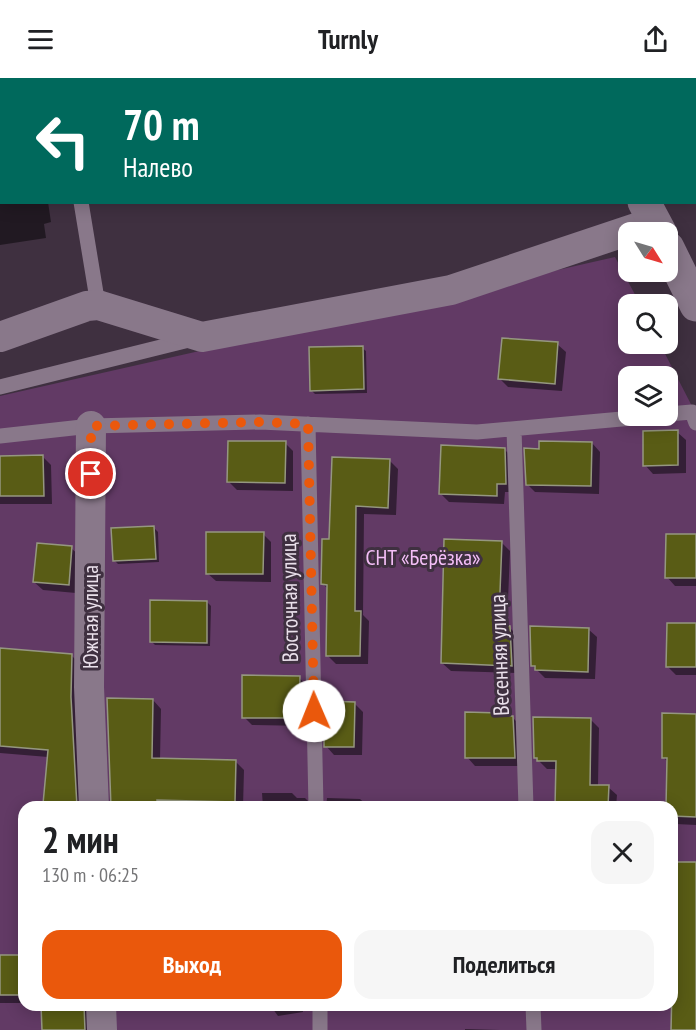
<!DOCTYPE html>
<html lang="ru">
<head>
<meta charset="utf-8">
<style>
  body { margin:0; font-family:"PT Sans Narrow",sans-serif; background:#f6f6f6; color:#202124; height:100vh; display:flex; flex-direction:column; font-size:22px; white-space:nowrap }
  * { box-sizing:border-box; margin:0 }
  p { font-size:20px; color:#757577 }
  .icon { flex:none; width:33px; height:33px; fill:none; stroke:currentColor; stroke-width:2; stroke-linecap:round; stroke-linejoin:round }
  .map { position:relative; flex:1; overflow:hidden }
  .sheet { position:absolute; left:18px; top:723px; width:660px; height:210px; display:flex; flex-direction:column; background:#fff; border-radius:18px; box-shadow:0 3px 15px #0003 }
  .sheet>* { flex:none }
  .guide { position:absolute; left:0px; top:0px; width:696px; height:126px; box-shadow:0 3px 15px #0003; background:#00695c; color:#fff; overflow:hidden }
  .needle { width:39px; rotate:127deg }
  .fabs { position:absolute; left:618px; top:144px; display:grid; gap:12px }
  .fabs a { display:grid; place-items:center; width:60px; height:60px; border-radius:12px; background:#fff; box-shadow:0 3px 15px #0003; font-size:30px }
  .pin { position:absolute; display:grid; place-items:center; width:51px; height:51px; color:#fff; margin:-26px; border:3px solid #fff; border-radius:50%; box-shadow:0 2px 6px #0007 }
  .me { position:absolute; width:66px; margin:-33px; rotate:359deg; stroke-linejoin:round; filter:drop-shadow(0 0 4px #0008) }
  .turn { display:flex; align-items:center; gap:21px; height:126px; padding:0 24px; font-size:27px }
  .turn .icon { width:78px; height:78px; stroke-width:2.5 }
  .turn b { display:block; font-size:42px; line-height:51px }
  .round { display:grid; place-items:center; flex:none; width:63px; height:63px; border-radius:18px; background:#f6f6f6 }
  .overview { display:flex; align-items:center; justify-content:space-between; height:102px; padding:0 24px }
  h1 { font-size:36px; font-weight:600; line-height:45px }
  .primary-button { display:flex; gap:12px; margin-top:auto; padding:12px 24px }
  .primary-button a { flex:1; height:69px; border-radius:18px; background:#ea580c; color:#fff; font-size:24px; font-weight:600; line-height:69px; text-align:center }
  .primary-button a+a { background:#f6f6f6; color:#202124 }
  header { display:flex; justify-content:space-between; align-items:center; height:78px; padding:0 24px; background:#fff; font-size:27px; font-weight:600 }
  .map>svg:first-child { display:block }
</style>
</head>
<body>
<header><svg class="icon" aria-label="menu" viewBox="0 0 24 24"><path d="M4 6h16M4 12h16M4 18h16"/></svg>Turnly<svg class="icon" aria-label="share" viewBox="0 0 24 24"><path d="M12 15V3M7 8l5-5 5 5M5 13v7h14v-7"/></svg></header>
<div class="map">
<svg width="696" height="952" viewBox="0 0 696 952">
  <rect width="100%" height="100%" fill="#3f3040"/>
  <path fill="#623a65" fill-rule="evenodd" d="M615,179L640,226H628V266H660L696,336V952H0V318ZM628,298H668V338H628ZM24,729H672V927H24Z"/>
  <path fill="#0007" d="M0,0L24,2H2V124H48L51,144L44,146L46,160L0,167Z
    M405,0H464L405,2Z
    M557,266L566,274L562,313L508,309L500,301Z
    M362,270L366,273L367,315L315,316L311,312Z
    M677,354L686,362V395L653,396L645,387Z
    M285,365L293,373V413L237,412L229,404Z
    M592,365L600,374L599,416L535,414L527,406L541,373Z
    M504,371L513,380L514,414H505L504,426L449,424L440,415Z
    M43,379L51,387L52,426H0V380Z
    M389,382L398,391L396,437L364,436L363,537L369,543L368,586H336L328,578V511L323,506L330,463Z
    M154,450L158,454L159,484L118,486L114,482Z
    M263,456L271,464V504L216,503L207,495Z
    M696,458V508H675L667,499Z
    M501,464L510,473L507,547L518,558L519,595L451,593L442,585Z
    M71,470L80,478L76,515L43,512L34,504Z
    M207,524L211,528L210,568L155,567L151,563Z
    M696,547V597H676L667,588Z
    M588,551L597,559L595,601L545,600L533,588Z
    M0,571L71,577L80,586L84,729H47L44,726L48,679L0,675Z
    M299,600L308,608L307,648L252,647L244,639Z
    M153,622L161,631L160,682L235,683L244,692L243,729H112Z
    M354,625L363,634L362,677H334L326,668Z
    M500,636L503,640H513L521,648L522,688H475L467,679Z
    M696,637V747L676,746L672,742V729H668V684L663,679Z
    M591,642L599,650L598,708L608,709L617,717L616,729H557L558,691H547L536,680Z
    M262,715H292L297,720H305L314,729H263Z
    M327,720L360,721L369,729H326Z
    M0,878H24V925H0Z
    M43,927H95L92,952H43Z
    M270,927H302L303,934L278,938Z
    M465,951L500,952H465Z"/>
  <path fill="#595c15" stroke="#959780" stroke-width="1.5" d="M502,260L558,264L555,306L498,301Z
    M363,268L364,311L310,313L309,269Z
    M678,352V387L643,388V353Z
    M228,363H286L285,405L227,404Z
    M539,363L592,364L591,408L526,407L524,370L539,371Z
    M441,367L505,370L506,406H497V418L439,416Z
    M43,377L44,418H0V378Z
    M332,379L390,381L388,430L356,428L355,533H361L360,578H326L327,507L321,506L322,461H329Z
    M154,448L156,481L113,483L111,450Z
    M206,454H264L263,496H206Z
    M666,456H696V500H665Z
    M444,461L502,463L499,539H501L500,547L510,548L512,588L441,585Z
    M37,465L72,468L69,507L33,504Z
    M150,522L207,523V565L150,564Z
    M667,545H696V589H666Z
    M530,548L589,550L588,594L535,592V588H531Z
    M0,570L72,576L71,619L77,729L43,726L48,672L0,668Z
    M242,597L300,598L299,640H242Z
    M107,620L153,621L152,680L236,682L235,724L157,722V729H111Z
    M324,623L355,624L354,669H324Z
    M465,634L500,635V638H513L515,680H465Z
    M662,635L696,636V739L672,738V729H666L667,680H662Z
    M533,639L591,640L590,707H609L608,729H555L556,683H537V680H534Z
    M676,784H696V952H671L674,830H672V786H676Z
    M0,877H24V917H0Z
    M41,927H84L85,952H42Z"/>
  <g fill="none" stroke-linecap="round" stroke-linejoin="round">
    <path stroke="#89788a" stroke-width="15" d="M61,0V2
      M81,124L98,227
      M0,309L193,261
      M668,336L692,334L696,345
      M308,346L316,729
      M514,351L526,729
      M0,358L91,348L260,344L477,354L655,338
      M320,927V952
      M533,927L534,952"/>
    <path stroke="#89788a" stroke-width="30" d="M0,259L87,228L98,227L202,259L451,212L654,144
      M91,348L89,609L94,729
      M101,927L102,952"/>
    <path stroke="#89788a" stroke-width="33" d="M581,0L582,2
      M644,124L660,154
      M668,170L696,227"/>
  </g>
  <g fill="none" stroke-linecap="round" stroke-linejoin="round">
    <path stroke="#ea580c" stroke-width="10" stroke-dasharray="0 18" d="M91,396V348L260,344L308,346L314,633"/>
  </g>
  <g text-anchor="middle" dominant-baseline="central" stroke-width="6" stroke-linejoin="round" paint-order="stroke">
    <g font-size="22" fill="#f4bef7" stroke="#3f3040">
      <text x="423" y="479">СНТ «Берёзка»</text>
    </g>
    <g font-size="22" fill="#eae0eb" stroke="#3f3040">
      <text transform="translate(289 520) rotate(-91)">Восточная улица</text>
      <text transform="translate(90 539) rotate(-90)">Южная улица</text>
      <text transform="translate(499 577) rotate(-92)">Весенняя улица</text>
    </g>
  </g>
</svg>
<div class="fabs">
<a><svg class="needle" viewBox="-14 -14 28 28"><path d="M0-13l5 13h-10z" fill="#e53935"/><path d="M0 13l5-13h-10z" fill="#757577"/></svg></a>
<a><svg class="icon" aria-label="search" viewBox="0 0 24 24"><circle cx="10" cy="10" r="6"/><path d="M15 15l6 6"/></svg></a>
<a><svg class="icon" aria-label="layers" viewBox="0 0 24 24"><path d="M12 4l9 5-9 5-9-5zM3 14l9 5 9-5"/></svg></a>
</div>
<div class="pin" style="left:91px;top:396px;background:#d93025"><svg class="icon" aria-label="arrive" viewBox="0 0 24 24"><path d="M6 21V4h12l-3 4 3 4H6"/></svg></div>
<svg class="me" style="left:314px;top:633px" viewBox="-20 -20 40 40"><circle r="19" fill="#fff"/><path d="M0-13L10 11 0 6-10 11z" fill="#ea580c"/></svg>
<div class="guide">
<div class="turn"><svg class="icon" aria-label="left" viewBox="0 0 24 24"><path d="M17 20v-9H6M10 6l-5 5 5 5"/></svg><div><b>70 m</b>Налево</div></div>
</div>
<section class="sheet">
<div class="overview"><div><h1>2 мин</h1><p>130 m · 06:25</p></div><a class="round"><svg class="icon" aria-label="close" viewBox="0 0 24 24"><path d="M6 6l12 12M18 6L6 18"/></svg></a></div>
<div class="primary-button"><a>Выход</a><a>Поделиться</a></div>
</section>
</div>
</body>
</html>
